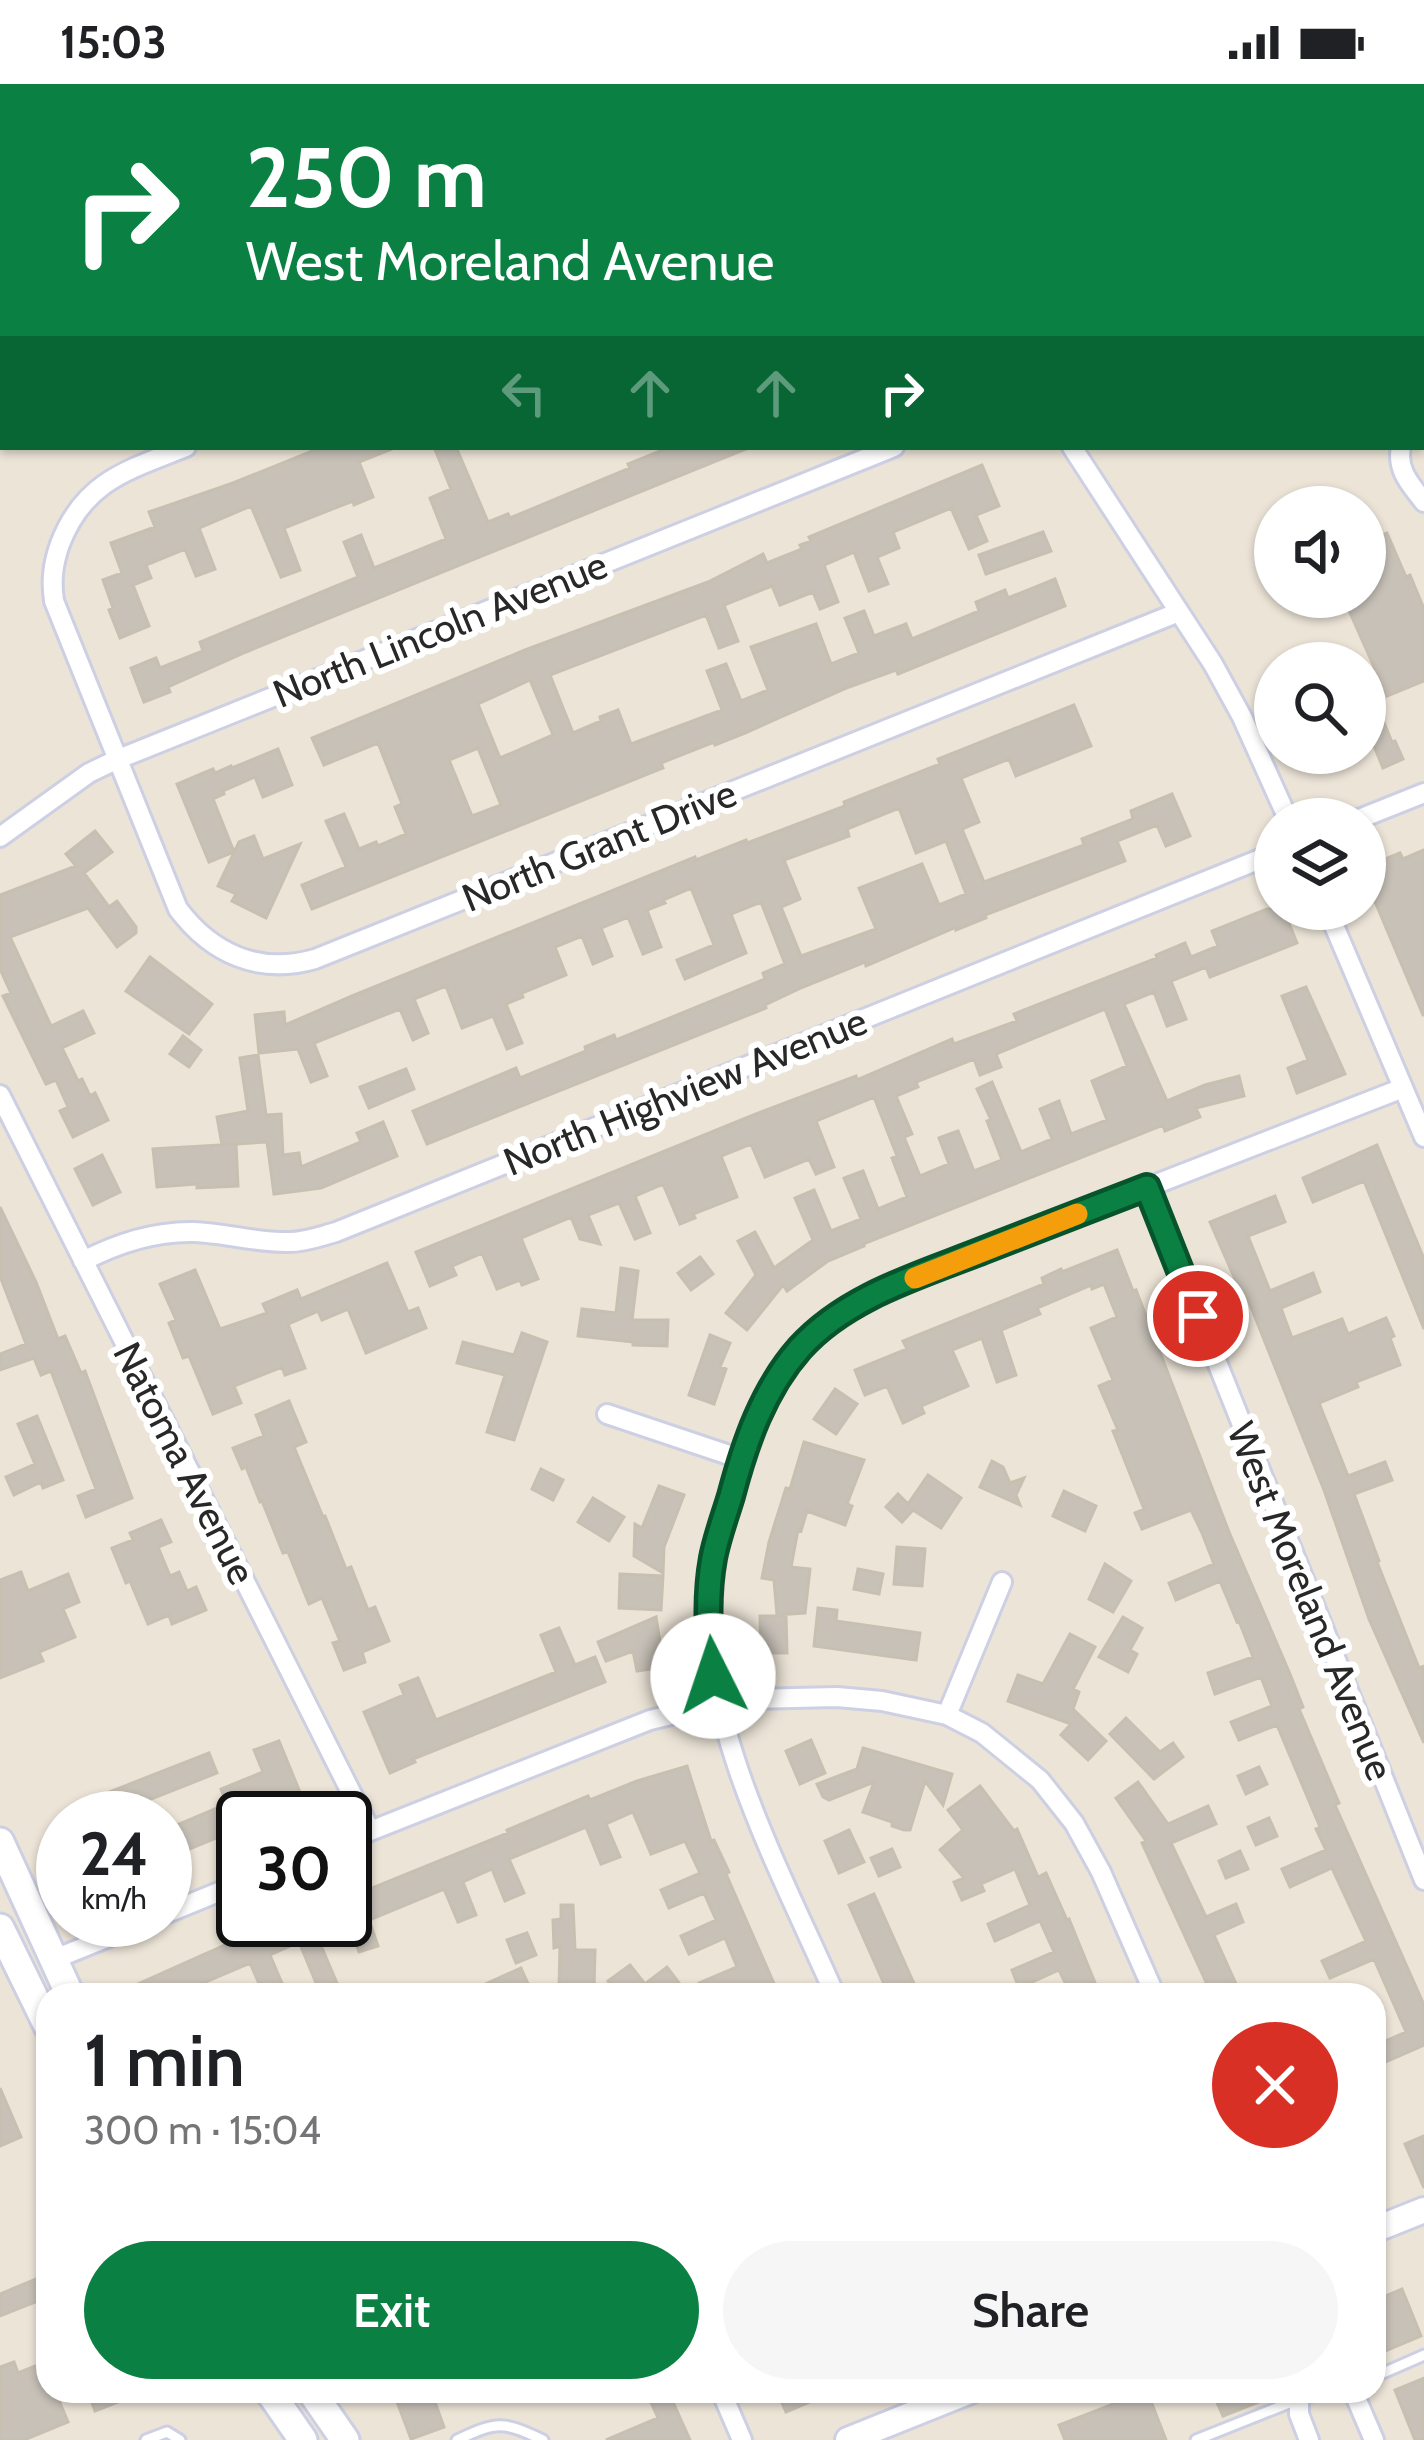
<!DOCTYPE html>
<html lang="en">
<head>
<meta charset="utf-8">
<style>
  body { margin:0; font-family:Cabin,sans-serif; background:#f6f6f6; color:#202124; height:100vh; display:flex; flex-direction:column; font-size:45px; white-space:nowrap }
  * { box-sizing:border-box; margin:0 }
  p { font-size:39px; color:#757577 }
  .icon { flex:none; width:66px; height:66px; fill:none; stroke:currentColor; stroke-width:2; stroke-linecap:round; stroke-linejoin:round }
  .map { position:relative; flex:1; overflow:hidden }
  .details { position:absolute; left:36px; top:1899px; width:1350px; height:420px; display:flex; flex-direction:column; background:#fff; border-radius:36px; box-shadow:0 3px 9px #0004 }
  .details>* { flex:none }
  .top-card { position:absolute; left:0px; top:0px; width:1425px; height:366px; box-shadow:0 3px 9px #0004; background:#0b8043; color:#fff; overflow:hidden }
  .tools { position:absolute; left:1254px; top:402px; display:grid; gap:24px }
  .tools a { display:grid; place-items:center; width:132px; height:132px; border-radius:50%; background:#fff; box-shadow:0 3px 9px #0004; font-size:60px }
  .speed { position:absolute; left:36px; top:1707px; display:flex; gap:24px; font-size:60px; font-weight:700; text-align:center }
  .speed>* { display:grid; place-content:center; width:156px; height:156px; border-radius:50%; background:#fff; box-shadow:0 3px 9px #0004; line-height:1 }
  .speed small { font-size:30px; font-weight:400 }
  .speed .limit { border:6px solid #111; border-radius:18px; background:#fff; color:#111 }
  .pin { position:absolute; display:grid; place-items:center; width:102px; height:102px; color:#fff; margin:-51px; border:6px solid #fff; border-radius:50%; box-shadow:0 3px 12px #0007 }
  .me { position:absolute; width:132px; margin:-66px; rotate:356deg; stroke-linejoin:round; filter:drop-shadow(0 0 9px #0008) }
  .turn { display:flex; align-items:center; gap:42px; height:252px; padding:0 48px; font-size:54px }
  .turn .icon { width:156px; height:156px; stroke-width:2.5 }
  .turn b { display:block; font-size:84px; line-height:102px }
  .lanes { display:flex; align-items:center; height:114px; padding:0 48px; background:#0003; justify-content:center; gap:60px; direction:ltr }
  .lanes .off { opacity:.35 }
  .round { display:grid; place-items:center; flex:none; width:126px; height:126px; border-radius:63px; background:#f6f6f6 }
  .summary { display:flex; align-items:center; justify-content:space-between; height:204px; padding:0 48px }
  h1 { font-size:72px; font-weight:600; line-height:90px }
  .cta { display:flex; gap:24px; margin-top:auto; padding:24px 48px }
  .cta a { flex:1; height:138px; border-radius:72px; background:#0b8043; color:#fff; font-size:48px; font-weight:600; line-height:138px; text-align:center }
  .cta a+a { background:#f6f6f6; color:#202124 }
  .status { display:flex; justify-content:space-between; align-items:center; height:84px; padding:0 60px; background:#fff; direction:ltr }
  .status svg { height:33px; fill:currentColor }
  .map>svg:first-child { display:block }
</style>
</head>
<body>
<div class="status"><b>15:03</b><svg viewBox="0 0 49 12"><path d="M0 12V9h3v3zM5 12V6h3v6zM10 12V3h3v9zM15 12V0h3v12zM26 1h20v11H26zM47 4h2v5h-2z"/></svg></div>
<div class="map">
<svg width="1424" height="2356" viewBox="0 0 1424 2356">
  <rect width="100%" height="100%" fill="#ece4d7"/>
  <path fill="#c7c1b8" stroke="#c7c0b1" stroke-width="3" fill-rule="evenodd" d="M322,363L394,364L359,378L373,413L354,421L353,417L284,444L300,486L281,493L251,422L199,444L215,485L196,492L185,465L146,481L151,494L133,501L149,542L120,554L109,526L113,524L103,496L122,489L111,459L155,443L149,428L233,399Z
    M434,363H456L488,438L508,430L510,434L630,384L628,380L670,363L748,364L246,568L168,603L170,608L144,618L131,584L156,574L160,584L203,567L200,558L358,493L344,458L361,451L374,484L446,455L430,414L451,405Z
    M982,381L999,422L976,431L987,457L969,465L951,424L893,448L899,464L877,473L888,500L869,507L854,468L824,481L838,518L820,525L813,508L780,521L772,502L724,521L738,557L719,564L706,531L550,591L573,649L601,637L600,633L618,626L631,660L722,626L707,587L726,580L741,617L768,606L751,563L816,540L831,580L859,569L845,534L864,527L874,552L906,540L912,555L979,527L976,518L1005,506L1008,514L1055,495L1065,522L898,590L896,586L849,603L745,649L715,661L714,658L661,679L663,684L312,825L302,801L346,783L326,737L344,730L359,765L376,758L378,762L406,750L395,723L402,720L378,659L324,681L312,654L525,566L708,498L763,470L767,479L802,465L800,461L811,457L809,453ZM530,596L553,651L500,674L478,620ZM478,664L501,721L472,732L449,676Z
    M1043,448L1051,467L986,490L979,471Z
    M1387,449L1406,493L1410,491L1424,525V597L1387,612L1343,513H1365V458Z
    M1365,593L1392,658L1395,657L1403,675L1383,684L1365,640Z
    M1074,621L1091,662L1016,692L1009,675L961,694L979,738L962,745L984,798L1084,761L1082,755L1133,735L1131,727L1172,710L1190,752L1166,762L1157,741L1117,757L1125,777L985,831L986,834L956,846V843L866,882L865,878L803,903L765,921L766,924L427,1060L413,1027L516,984L520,994L586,967L585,963L614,951L616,956L765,895L763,889L785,880L761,818L731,830L746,869L685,895L677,876L714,861L691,804L663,816L665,819L647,826L661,863L643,870L628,833L601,844L612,872L593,880L582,852L555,863L566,891L522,909L523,913L506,920L522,959L507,965L493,932L462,944L446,902L414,915L428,949L413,956L400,925L314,959L327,992L311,998L298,965L259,969L255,931L284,928L285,941L352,912L695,773L696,776L746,756L747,759L845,722L844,718L940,680L938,675ZM899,724L916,769L946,757L966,810L939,821L922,780L878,797L859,804L876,845L801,872L781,823L800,815L784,776L849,752L847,745Z
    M278,665L292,701L263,713L255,693L223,707L224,710L213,715L234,768L209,778L177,700L213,685L215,689L231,682L232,684Z
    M95,747L112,768L84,789L109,823L117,817L136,843V849L117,863L88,824L10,853L51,942L83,927L94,949L62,964L78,997L82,995L90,1012L95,1009L108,1036L73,1053L60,1027L68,1023L56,996L46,1000L3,912L11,909L0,885V811L76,782L66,770Z
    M254,752L263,775L300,760L266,834L232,817L236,810L218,802L239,758Z
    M1424,766V931H1423L1365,794V783L1400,769L1403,775Z
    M1267,825H1283L1297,859L1210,893L1206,883L1171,897L1186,935L1167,942L1154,908L1124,920L1167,1017L1205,1001L1239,992L1244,1012L1196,1024L1200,1033L1165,1047L1163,1041L863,1160L864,1162L828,1177L787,1207L783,1201L747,1246L726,1229L756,1191L738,1157L755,1148L774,1184L813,1156L795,1114L814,1106L831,1147L861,1135L844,1094L863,1087L878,1125L907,1113L892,1074L897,1072L874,1013L816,1037L834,1083L816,1090L809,1075L765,1093L751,1060L721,1072L737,1113L693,1130L695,1134L680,1140L663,1100L635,1112L650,1149L635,1155L619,1119L588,1131L600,1160L580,1155L571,1133L521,1154L538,1195L522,1201L520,1196L497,1205L482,1169L452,1182L456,1191L430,1202L416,1168L756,1030L856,992L857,996L952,955L954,960L1017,937L1014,930L1157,874L1156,871L1185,859L1191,873L1218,862L1212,847ZM1105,925L1127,982L1092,997L1107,1036L1071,1050L1059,1017L1040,1025L1052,1055L1021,1068L992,998L977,1005L991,1036L987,1037L1002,1076L974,1087L958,1047L939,1054L949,1080L920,1092L904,1053L912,1050L896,1012L918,1003L916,998L974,975L980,991L1001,983L996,970Z
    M150,873L212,920L189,950L126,907Z
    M1306,903L1345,990L1297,1009L1288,984L1308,976L1282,912Z
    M183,952L201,966L189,983L170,970Z
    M258,971L266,1031L281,1030L283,1071L299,1069L301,1083L361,1058L357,1049L383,1038L397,1072L321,1104L274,1110L267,1058L222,1061L217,1033L248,1027L240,974Z
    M406,985L414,1005L369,1024L360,1003Z
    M236,1060L238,1102L197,1104V1100L157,1103L153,1065Z
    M1377,1061L1424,1175V1245L1364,1097L1313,1118L1303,1094Z
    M102,1071L120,1108L93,1121L75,1085Z
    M1275,1112L1285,1138L1248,1152L1270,1207L1313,1189L1320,1208L1281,1224L1292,1254L1342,1235L1348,1250L1386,1234L1394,1252L1390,1254L1400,1281L1356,1298L1358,1303L1319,1319L1348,1392L1385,1378L1392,1396L1354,1410L1379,1477L1377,1478L1419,1584L1424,1582V1659L1369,1535L1324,1406L1245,1208L1241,1209L1210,1138Z
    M0,1123L36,1198L58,1255L65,1252L81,1289L85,1287L132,1414L86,1433L78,1412L96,1405L51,1287L41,1291L34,1274L0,1286V1270L26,1260L0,1192Z
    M1117,1166L1133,1207L1136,1206L1229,1448L1290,1590L1303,1623L1299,1625L1339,1719L1335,1721L1424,1921V1961L1374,1983V1962L1406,1948L1374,1875L1330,1894L1322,1877L1366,1857L1332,1784L1290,1803L1282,1785L1326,1766L1316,1745L1320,1743L1277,1641L1239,1656L1231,1638L1272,1622L1261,1593L1215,1610L1208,1589L1253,1573L1239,1537L1237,1538L1220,1497L1176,1516L1169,1499L1214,1480L1202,1449L1191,1426L1142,1445L1135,1429L1144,1425L1113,1347L1118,1346L1099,1302L1113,1296L1091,1244L1117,1233L1104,1200L1092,1205L1091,1201L1037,1224L1040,1230L1001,1246L1016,1291L997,1298L982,1254L952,1266L968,1302L921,1322L924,1329L903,1339L887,1302L865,1311L855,1286L907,1265L903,1257L1044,1200L1042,1194L1061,1185L1062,1188Z
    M700,1173L713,1190L691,1206L678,1189Z
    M387,1179L408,1228L418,1224L426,1244L366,1269L348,1225L322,1236L318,1227L288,1240L305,1284L285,1291L282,1283L234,1302L241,1319L213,1330L189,1272L183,1274L169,1239L176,1236L160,1200L195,1186L220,1245L267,1229L263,1220L297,1206L301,1215Z
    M621,1184L638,1187L632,1236H668L667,1262L633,1261V1258L578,1252L582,1225L616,1229Z
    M522,1249L547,1258L514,1356L487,1348L505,1291L457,1279L463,1258L514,1271Z
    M710,1251L730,1259L720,1283L726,1285L714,1320L689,1311Z
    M835,1305L857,1320L836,1350L814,1335Z
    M289,1317L306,1358L294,1363L323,1433L325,1432L346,1485L351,1483L368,1526L375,1523L389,1557L362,1568L365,1578L344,1586L333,1559L340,1557L322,1514L309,1520L288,1468L283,1469L262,1417L260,1418L246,1383L242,1385L233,1364L264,1352L256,1331Z
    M37,1332L63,1396L43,1404L41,1398L14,1411L6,1393L35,1380L18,1340Z
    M804,1358L864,1376L847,1420L852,1422L845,1441L807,1427L801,1447L798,1446L791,1483L810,1485L805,1529L777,1531L774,1496L762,1494L769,1458L786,1404L790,1405Z
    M992,1377L1003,1383L1010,1399L1024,1394L1016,1411L1020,1421L980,1403Z
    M541,1385L563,1396L553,1416L532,1405Z
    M928,1391L961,1414L941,1444L913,1426L902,1438L886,1423L898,1410L908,1420Z
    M659,1402L684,1411L664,1463L663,1489L634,1472L635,1440L642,1444Z
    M1064,1407L1096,1422L1085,1447L1053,1432Z
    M593,1414L624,1433L609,1457L578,1438Z
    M161,1436L171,1458L158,1463L170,1492L179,1488L187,1507L196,1503L206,1526L172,1540L169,1531L148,1540L130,1497L126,1499L112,1464L133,1456L130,1449Z
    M897,1463L925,1465L922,1502L894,1500Z
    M1105,1480L1131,1497L1113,1528L1089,1515Z
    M858,1485L883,1490L879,1510L854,1505Z
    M21,1488L28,1507L68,1490L79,1518L63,1525L75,1553L39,1568L43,1577L0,1594V1496Z
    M620,1490L663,1492L661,1526L619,1524Z
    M818,1524L837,1526L836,1537L920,1549L916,1576L814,1562Z
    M760,1532H786L787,1569H761Z
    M656,1533L664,1583L637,1587L633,1567L606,1577L598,1558Z
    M1123,1533L1142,1544L1130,1566L1137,1570L1128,1588L1099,1573Z
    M559,1544L575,1581L595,1573L605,1598L413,1675L415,1678L390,1689L364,1628L404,1611L400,1601L418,1594L436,1636L556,1588L541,1551Z
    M1070,1550L1095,1563L1073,1605L1079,1608L1073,1625L1106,1657L1088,1676L1061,1651L1071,1640L1008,1617L1018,1591L1043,1600Z
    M1126,1634L1160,1668L1173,1659L1183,1673L1154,1695L1110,1650Z
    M811,1656L825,1689L800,1700L786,1667Z
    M279,1657L306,1723L278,1734H243V1743L165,1775V1746L227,1720L221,1705L263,1688L254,1666Z
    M863,1664L952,1690L943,1721L925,1697L910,1746H904L892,1742V1738L863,1728L874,1698L829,1716L823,1713L817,1700L857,1685Z
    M209,1669L217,1689L108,1732L99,1712Z
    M687,1682L711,1757L714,1756L729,1788L726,1790L779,1911H751L746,1900L721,1911H704L699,1899L737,1883L725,1854L689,1870L681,1852L716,1836L704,1809L669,1824L661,1806L700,1789L685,1757L651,1770L633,1728L606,1740L620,1773L601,1780L586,1743L509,1775L524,1809L505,1817L492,1785L463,1798L476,1831L458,1838L444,1805L369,1836L378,1862L359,1868L349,1839L317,1852L342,1911H321L299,1858L270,1871L287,1911H264L250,1879L175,1911H113L281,1836H345V1815L508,1749L507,1746L588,1712L590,1716L637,1697Z
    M1259,1683L1267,1700L1246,1710L1238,1692Z
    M1138,1698L1168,1740L1208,1722L1216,1740L1171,1759L1206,1833L1236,1820L1243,1838L1214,1851L1241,1911H1212L1142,1759L1146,1757L1116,1714Z
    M980,1702L1014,1747L1017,1745L1038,1793L1046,1789L1067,1836L1069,1835L1100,1911H1071L1059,1886L1019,1904L1012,1886L1054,1868L1040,1837L995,1857L988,1840L1030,1821L1015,1785L981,1800L984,1807L962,1816L954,1798L964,1794L940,1766L963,1746L948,1726Z
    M1269,1734L1277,1752L1256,1761L1248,1743Z
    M849,1746L864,1778L839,1789L825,1757Z
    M892,1765L900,1783L879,1792L871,1774Z
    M1240,1767L1248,1785L1226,1794L1219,1777Z
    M874,1810L895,1857L919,1911H889L849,1821Z
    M561,1821H573L575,1866H595L594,1905L559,1904L560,1862L554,1864L553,1836L561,1835Z
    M527,1849L536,1871L516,1879L507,1856Z
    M630,1881L645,1900L667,1883L682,1903L671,1911H619L608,1897Z
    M521,1884L533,1911H461Z
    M0,2004L21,2053L0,2062Z
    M1424,2052V2104L1405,2060Z
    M48,2190V2213L0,2232V2210Z
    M1402,2205L1421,2252L1378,2270L1374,2261V2217Z
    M14,2278L18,2289L43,2279L48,2290V2307H55L68,2338L24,2356H0V2283Z
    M1424,2294V2356H1415L1395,2306Z
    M88,2307H143V2308L95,2327Z
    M393,2307H431L444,2343L411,2355Z
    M646,2307H668L690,2356H606L658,2334Z
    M777,2307H835L786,2328Z
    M1147,2307L1166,2356H1065L1059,2341Z
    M1212,2307H1284V2308L1223,2332Z"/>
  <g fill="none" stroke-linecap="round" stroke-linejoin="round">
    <g stroke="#cdd0e3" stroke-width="15">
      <path id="service" d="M1374,2293L1424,2271
        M146,2356L167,2348L180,2356
        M457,2356C498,2337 502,2337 543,2356
        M1196,2356L1299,2315L1333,2307"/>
    </g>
    <g stroke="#cdd0e3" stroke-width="24">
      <path id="minor" d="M837,0L839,3
        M1253,1L1257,3
        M358,3L365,0
        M1422,67L1424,68
        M0,146L3,145
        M1422,299L1424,294
        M186,363C128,386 84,397 60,460C53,480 51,496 54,517L178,825C212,870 259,891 315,875L1179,528
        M1072,363L1213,580L1242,633L1288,735
        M1401,363C1396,386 1411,401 1424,418
        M1359,735L1424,709
        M0,753L89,689L116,676L894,363
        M1327,825L1424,1053
        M0,1011L370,1746
        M1147,1103L1424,1796
        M83,1177C118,1159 154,1147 194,1148C225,1149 257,1159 289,1158C306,1158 321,1152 336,1148L1275,769
        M607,1330L741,1375
        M947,1631L1002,1498
        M345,1757L650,1636L717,1620L753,1615L837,1613L882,1617L947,1631L982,1649L1040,1696L1074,1739L1101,1788L1155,1911
        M165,1830L243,1798
        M52,1876L151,1836
        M835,1911C783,1792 702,1646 709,1514C711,1474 724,1437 734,1399C764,1295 797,1250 894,1202L1403,1004
        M721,2307L742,2356
        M1299,2307V2330L1309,2356
        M1353,2307L1374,2356"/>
    </g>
    <g stroke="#cdd0e3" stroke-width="30">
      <path id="tertiary" d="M1374,2146L1424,2126
        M848,2356L970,2307"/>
    </g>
    <g stroke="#cdd0e3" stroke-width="33">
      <path id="secondary" d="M0,1758L70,1911
        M0,1844L48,1942
        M269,2307L303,2356
        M311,2307L345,2356"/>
    </g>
    <use href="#service" stroke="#fff" stroke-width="9"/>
    <use href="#minor" stroke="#fff" stroke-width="18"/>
    <use href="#tertiary" stroke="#fff" stroke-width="24"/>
    <use href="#secondary" stroke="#fff" stroke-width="27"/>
  </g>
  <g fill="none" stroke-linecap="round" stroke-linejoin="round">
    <g stroke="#07532c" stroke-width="30">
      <path id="route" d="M713,1592C708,1554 706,1512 713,1474C717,1453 725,1432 731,1412C745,1359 763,1306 800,1264C847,1212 921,1191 984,1166C1039,1145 1093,1124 1147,1103L1198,1232"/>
    </g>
    <use href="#route" stroke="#0b8043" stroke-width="21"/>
    <path stroke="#f59e0b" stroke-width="21" d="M915,1194L1077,1130"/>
  </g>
  <g text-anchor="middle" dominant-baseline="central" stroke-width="12" stroke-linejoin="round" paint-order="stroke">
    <g font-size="39" fill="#282828" stroke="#fff">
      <text transform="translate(440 545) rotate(-22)">North Lincoln Avenue</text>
      <text transform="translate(599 761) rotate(-22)">North Grant Drive</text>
      <text transform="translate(685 1007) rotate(-22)">North Highview Avenue</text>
      <text transform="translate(185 1379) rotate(63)">Natoma Avenue</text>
      <text transform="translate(1311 1517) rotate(68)">West Moreland Avenue</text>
    </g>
  </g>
</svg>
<div class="tools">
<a><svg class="icon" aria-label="sound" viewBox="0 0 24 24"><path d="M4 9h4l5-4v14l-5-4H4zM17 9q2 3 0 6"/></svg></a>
<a><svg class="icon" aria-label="search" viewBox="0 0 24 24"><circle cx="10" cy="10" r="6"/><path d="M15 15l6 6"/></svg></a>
<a><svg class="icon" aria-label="layers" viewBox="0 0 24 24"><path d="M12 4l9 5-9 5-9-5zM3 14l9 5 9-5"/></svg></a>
</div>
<div class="speed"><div>24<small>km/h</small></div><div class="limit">30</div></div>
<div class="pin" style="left:1198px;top:1232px;background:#d93025"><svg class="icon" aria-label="arrive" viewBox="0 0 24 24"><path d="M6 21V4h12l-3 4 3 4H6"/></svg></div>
<svg class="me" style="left:713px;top:1592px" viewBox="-20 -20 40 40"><circle r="19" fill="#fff"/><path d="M0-13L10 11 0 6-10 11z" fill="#0b8043"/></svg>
<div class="top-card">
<div class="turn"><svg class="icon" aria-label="right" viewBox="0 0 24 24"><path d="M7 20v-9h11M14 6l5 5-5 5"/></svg><div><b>250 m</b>West Moreland Avenue</div></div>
<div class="lanes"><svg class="icon off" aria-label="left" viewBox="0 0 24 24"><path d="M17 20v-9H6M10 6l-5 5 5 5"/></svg><svg class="icon off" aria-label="ahead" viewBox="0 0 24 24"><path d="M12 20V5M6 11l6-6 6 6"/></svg><svg class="icon off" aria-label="ahead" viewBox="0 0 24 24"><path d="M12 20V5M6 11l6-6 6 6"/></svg><svg class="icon" aria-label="right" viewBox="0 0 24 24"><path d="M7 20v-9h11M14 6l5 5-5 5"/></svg></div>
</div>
<section class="details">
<div class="summary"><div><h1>1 min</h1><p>300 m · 15:04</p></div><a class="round" style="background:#d93025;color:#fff"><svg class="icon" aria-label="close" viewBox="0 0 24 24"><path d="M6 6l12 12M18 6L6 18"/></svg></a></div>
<div class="cta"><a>Exit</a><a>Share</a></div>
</section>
</div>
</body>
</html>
